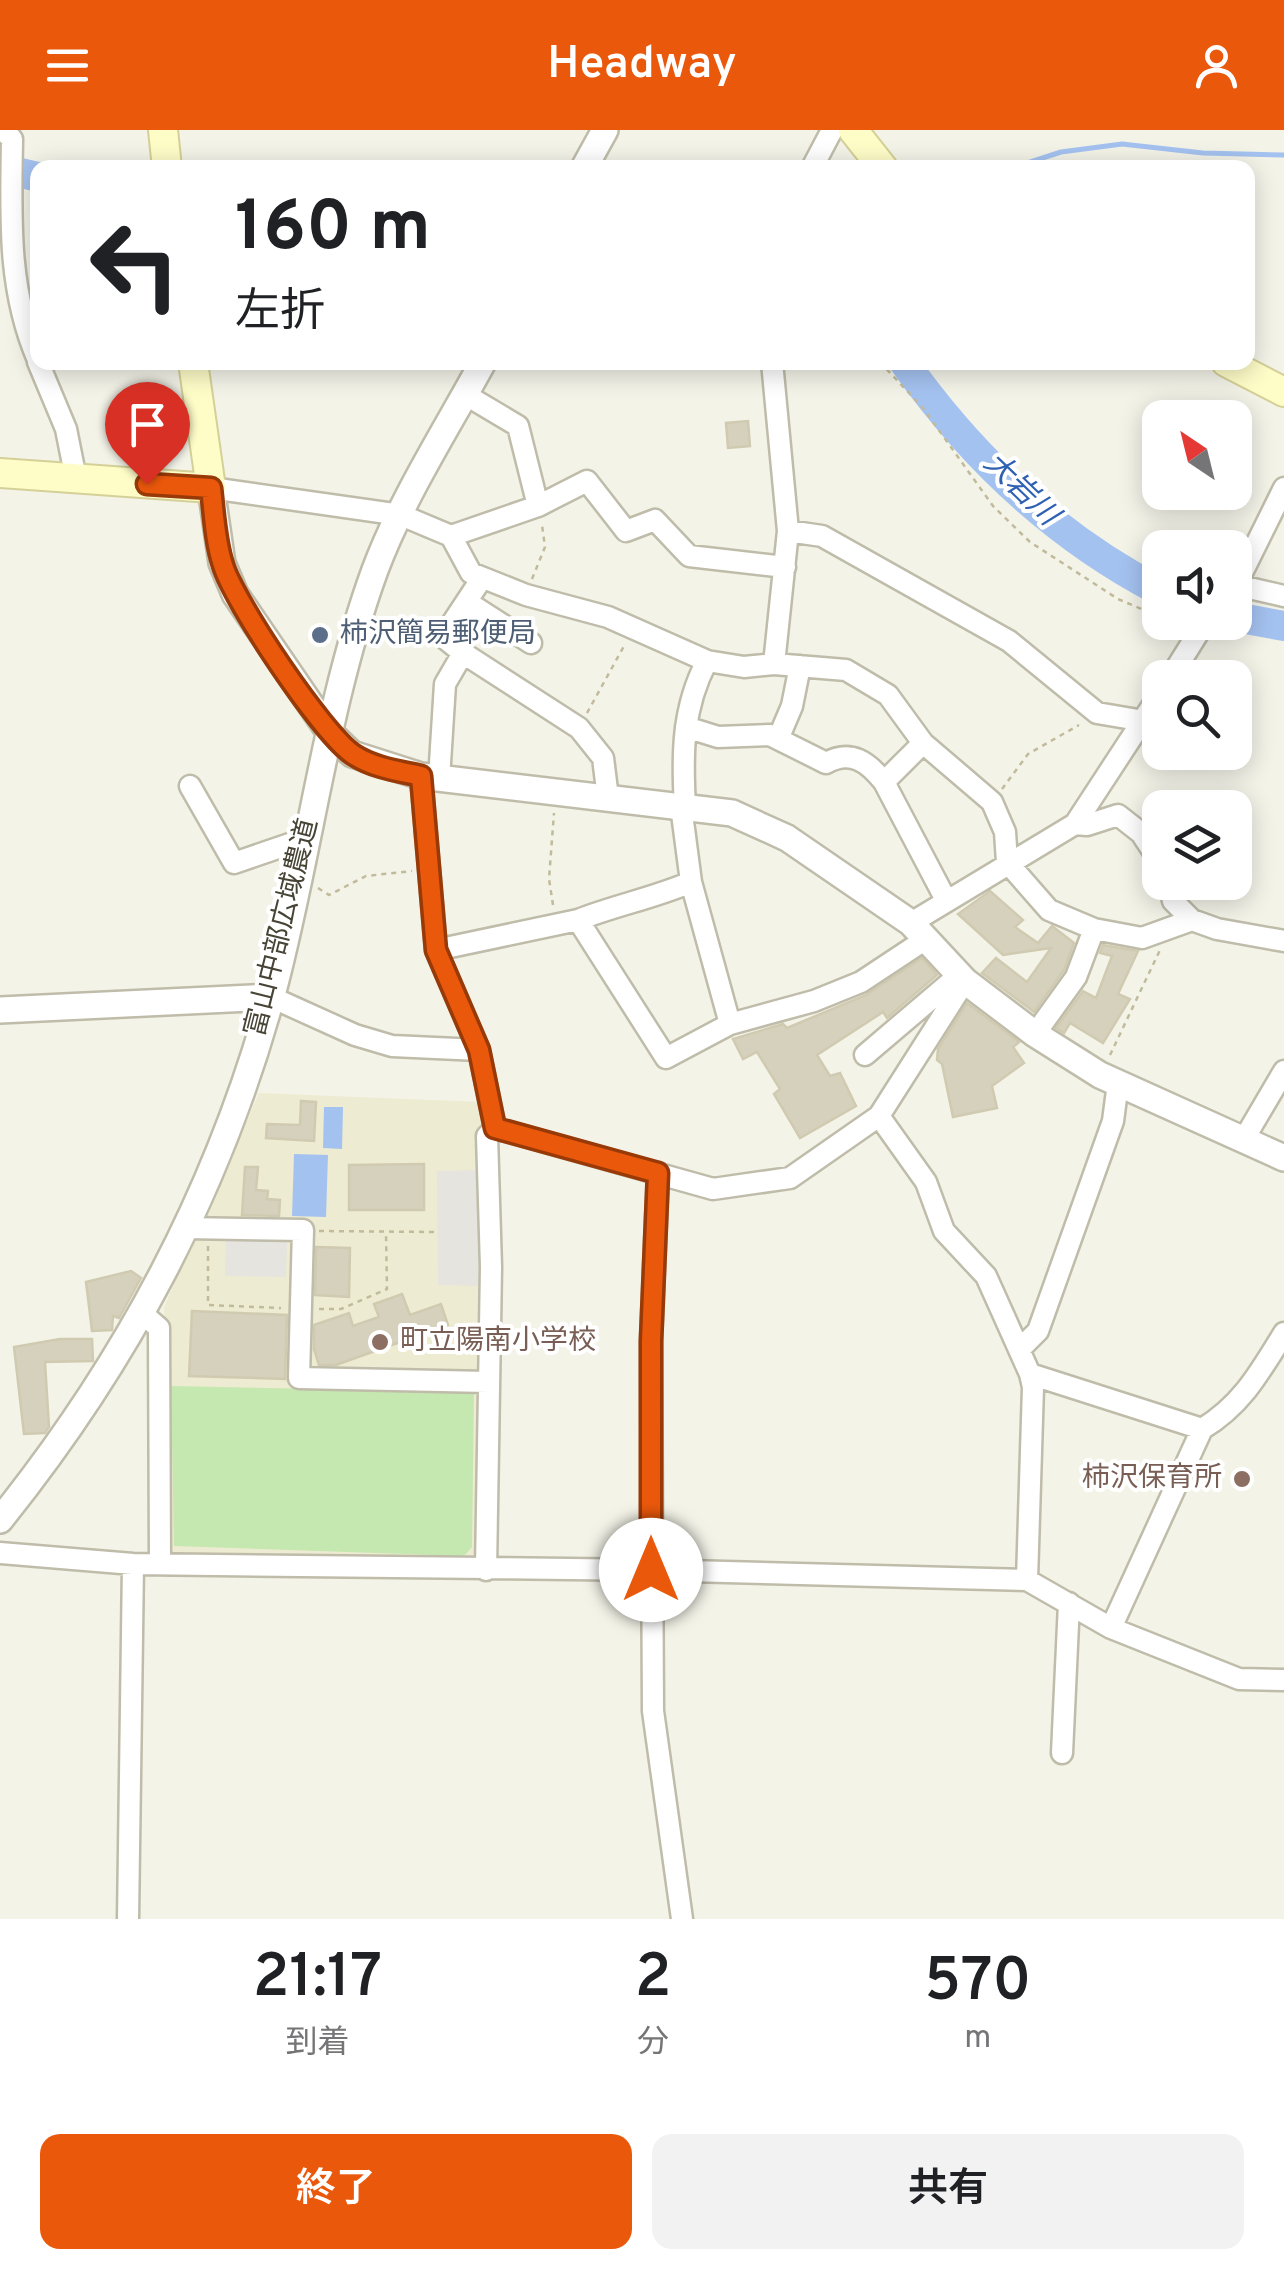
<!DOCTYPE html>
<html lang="ja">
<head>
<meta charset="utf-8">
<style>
  body { margin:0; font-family:Overpass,"Noto Sans JP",sans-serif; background:#f2f2f2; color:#202124; height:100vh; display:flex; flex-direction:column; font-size:38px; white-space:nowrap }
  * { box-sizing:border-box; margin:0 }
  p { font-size:32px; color:#757577 }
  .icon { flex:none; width:55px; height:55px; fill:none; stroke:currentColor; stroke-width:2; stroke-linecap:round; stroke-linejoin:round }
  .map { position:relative; height:1789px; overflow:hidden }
  .side { display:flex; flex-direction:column; background:#fff; flex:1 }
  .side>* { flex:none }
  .banner { position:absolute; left:30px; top:30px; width:1225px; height:210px; border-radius:20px; box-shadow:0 5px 25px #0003; background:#fff; color:#202124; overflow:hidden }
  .needle { width:65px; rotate:325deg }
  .controls { position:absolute; left:1142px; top:270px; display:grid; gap:20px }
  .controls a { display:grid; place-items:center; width:110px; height:110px; border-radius:20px; background:#fff; box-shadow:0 5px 25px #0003; font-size:50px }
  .pin { position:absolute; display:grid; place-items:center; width:85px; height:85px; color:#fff; margin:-102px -42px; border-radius:50% 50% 50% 0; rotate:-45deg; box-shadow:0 0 10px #0007 }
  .pin .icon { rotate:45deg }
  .me { position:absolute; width:110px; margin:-55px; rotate:0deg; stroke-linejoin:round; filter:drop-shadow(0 0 8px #0008) }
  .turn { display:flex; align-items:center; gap:35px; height:210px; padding:0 40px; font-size:45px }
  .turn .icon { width:130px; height:130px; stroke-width:2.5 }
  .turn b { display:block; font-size:70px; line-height:85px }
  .eta { display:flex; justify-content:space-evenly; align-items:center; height:170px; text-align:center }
  .eta b { font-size:60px; font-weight:600; line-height:70px }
  .button { display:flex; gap:20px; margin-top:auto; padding:20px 40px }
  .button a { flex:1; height:115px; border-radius:20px; background:#ea580c; color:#fff; font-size:40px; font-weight:600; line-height:115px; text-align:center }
  .button a+a { background:#f2f2f2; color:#202124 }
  header { display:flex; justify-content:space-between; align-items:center; height:130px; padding:0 40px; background:#ea580c; color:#fff; font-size:45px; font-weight:600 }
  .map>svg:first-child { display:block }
</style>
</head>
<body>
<header><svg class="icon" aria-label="menu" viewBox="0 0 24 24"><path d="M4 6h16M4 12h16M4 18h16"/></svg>Headway<svg class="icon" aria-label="person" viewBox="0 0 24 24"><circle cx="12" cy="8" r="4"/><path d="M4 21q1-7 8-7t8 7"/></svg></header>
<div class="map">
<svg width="1284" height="1789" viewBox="0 0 1284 1789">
  <rect width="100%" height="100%" fill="#f4f3e8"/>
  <path fill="#edebd1" d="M259,963L481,972L486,1012L476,1421L469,1430L166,1425L164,1177Z"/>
  <path fill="#c4e8b0" d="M171,1256L474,1262L472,1417L464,1426L174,1416Z"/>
  <path fill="#e5e4df" d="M479,1040V1156L438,1155L437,1041Z
    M226,1109L287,1110L286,1147L225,1146Z"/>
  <path fill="#a4c2f0" d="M324,977H343L342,1019L323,1018Z
    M294,1024L328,1025L326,1087L292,1086Z"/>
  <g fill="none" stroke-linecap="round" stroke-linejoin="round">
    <path stroke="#a4c2f0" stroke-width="5" d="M1012,38L1061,22L1122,14L1203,23L1284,25"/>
    <path stroke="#a4c2f0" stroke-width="30" d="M0,38L38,47
      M904,232C972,328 1056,407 1160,461
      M1235,487L1284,496"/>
  </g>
  <path fill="#d5d1bd" stroke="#d0cab0" stroke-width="2.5" d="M748,291L750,316L728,318L726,293Z
    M990,761L1023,790L1015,797L1038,813L1052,796L1074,813L1064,840L1034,882L982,843L996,828L1027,852L1051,818L1003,825L958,784Z
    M1103,815L1138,821L1118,864L1130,869L1103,913L1070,893L1064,903L1056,898L1083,861L1096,868L1112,826L1100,823Z
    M922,828L937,845L887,888L883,882L817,925L830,946L840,943L856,976L800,1008L774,964L780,959L757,922L743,929L733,909L783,894L787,898L866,865Z
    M967,873L1019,912L1013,917L1024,933L992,956L997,978L953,987L942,934L937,930L938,919Z
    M301,971L316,972L314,1011L266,1008L267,994L300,995Z
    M424,1034V1080H349V1035Z
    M245,1037H258L256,1060L268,1061L267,1069L280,1070L279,1086L242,1085Z
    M316,1117L350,1118L349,1167L315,1165Z
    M131,1141L141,1148L119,1188L113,1186L112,1200L92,1201L86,1152Z
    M402,1164L410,1185L441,1174L448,1195L336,1235H319L314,1219V1195L349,1183L353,1196L379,1187L374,1174Z
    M192,1181L287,1185L285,1249L189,1246Z
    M60,1209H92L93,1231L45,1232L49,1297L45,1303L24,1304L14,1217Z"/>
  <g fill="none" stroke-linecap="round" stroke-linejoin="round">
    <g stroke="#bfbcaa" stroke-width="25">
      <path id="minor" d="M3,0L12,9C11,85 7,159 38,230
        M812,38L832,0
        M38,232L66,299L76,349
        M772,232L788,401L774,534
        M466,265L518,296L538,376
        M211,358L401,385L451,406L471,443L526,465L608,487L707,531L744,537L774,534L846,540L888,565L923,613L992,672L1005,702L1007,732L1049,780L1094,799L1142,808L1192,790L1217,799L1284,811
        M788,401L822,406L1009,511L1097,583L1144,591
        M451,406L538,376L587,351L626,401L655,390L689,426L785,437
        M1236,455L1284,466
        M1235,457L1284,358
        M467,472L531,513
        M463,523L579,598L603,628L608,668
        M1170,548L1205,492
        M686,597L718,607L770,605L778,609L792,576L800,536
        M778,609L826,633C851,619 868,632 884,652L923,613
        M421,646L436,820L479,920L495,998L713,1059L790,1048L879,986L965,851
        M439,649L445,554L463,523L443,507L482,448
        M884,652L946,770
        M190,656L234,733L307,708
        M681,676L691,752
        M685,677C682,625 682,578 707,531
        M1075,694L1087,695L1118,685L1141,703L1160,732
        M1169,752L1173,771L1192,790
        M911,793L1075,694L1160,564
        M436,820L578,790
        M271,867L355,905L392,916L479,920
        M730,894L691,752C654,768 616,775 578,790L666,928L730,894L814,871L861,852L926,809
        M1035,904L1076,847L1094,799
        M865,925L959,845
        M879,986L926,1052L944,1101L986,1146L1030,1244L1033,1257L1027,1450
        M1244,1009L1284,941
        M658,1043L651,1211L653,1581L682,1789
        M185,1098L303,1100L299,1248L488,1252
        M143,1184L159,1198L160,1433
        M1020,1219L1038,1201L1113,991L1118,953
        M1030,1244L1202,1299L1111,1498
        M1202,1299C1242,1275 1260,1242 1284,1203
        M0,1423L133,1434L651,1440L1027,1450L1111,1498L1239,1549L1284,1550
        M486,1440L491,1137L487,1006L495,998
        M1062,1623L1069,1473
        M128,1789L133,1434"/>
    </g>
    <g stroke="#bfbcaa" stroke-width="30">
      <path id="tertiary" d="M584,38L605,0
        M211,358L222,433L235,464L330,603L352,624L421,646L732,683L787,708L911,793L965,851L1035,904L1100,945L1284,1028
        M0,880L271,867
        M0,1390C127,1232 218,1061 272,865C310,724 325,577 375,440C402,368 446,300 483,232"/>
    </g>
    <g stroke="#d4d097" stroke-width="32">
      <path id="secondary" d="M163,0L167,38
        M853,0L883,38
        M1226,232L1284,262
        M0,343L211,358L193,232"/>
    </g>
    <path stroke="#c1bb9b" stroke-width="2.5" stroke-dasharray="5 5" stroke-linecap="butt" d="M880,232L923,278L993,376L1030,412L1118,469L1160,487
      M532,449L545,417L542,395
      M1173,492L1182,497
      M587,583L624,516
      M1002,659L1028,624L1079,595
      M318,758L329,765L366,746L412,741
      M553,775L549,749L554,683
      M1110,925L1160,820
      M319,1101L438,1102
      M208,1116V1175L281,1178
      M319,1179H341L387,1159L386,1103"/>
    <use href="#minor" stroke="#fff" stroke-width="20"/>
    <use href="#tertiary" stroke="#fff" stroke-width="25"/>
    <use href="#secondary" stroke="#fefcc7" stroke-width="28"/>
  </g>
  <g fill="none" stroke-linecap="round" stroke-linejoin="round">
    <g stroke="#983908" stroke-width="25">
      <path id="route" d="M147,354L211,358C214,383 215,411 223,435C234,472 323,605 354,625C374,638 399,641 421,646L436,820L479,920L495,998L658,1043L651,1211V1440"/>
    </g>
    <use href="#route" stroke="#ea580c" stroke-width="18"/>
  </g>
  <circle fill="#5c6f8a" stroke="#fff" stroke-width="4" cx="320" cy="505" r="10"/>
  <g fill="#8d6e63" stroke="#fff" stroke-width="4">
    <circle cx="380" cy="1212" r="10"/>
    <circle cx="1242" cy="1349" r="10"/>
  </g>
  <g text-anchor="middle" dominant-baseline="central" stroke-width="8" stroke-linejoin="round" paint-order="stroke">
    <g font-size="28" fill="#4e5e75" stroke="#fff" text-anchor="start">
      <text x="340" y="505">柿沢簡易郵便局</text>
    </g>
    <g font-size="28" fill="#474436" stroke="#fff">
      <text transform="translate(283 798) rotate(-76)">富山中部広域農道</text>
    </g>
    <g font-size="28" fill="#785e54" stroke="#fff" text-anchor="start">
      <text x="400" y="1212">町立陽南小学校</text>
      <text x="1222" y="1349" text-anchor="end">柿沢保育所</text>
    </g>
    <g font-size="30" font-style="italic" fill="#2f61b3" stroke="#fff">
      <text transform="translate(1020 360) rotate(44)">大岩川</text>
    </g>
  </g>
</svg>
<div class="controls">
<a><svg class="needle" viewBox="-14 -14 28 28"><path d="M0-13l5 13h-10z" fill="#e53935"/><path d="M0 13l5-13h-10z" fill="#757577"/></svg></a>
<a><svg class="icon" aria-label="sound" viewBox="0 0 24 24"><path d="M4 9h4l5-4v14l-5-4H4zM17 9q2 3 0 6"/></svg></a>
<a><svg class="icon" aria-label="search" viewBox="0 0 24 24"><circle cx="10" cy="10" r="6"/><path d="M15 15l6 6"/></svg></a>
<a><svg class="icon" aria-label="layers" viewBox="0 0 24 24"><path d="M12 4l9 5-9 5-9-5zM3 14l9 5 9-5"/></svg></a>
</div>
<div class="pin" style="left:147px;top:354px;background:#d93025"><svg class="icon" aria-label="arrive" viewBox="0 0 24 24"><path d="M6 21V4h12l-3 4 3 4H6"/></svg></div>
<svg class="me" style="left:651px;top:1440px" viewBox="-20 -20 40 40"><circle r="19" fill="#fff"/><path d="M0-13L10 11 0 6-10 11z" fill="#ea580c"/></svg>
<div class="banner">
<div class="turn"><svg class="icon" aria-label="left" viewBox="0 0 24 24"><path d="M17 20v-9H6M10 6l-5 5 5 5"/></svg><div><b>160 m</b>左折</div></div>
</div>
</div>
<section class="side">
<div class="eta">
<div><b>21:17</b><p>到着</p></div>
<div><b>2</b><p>分</p></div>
<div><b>570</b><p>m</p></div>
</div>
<div class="button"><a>終了</a><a>共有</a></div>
</section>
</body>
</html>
